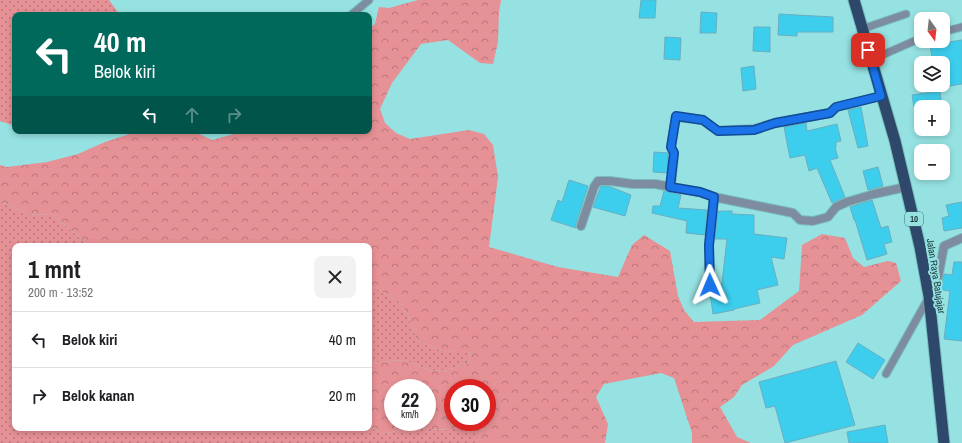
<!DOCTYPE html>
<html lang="id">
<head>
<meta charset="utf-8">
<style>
  body { margin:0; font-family:"Archivo Narrow",sans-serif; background:#f2f2f2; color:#202124; height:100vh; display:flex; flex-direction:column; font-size:15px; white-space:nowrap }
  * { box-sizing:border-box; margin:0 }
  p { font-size:13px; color:#757577 }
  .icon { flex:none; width:22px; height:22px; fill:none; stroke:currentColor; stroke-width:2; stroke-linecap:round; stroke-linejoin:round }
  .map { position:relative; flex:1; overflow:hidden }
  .side { position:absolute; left:12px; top:243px; width:360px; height:188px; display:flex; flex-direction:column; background:#fff; border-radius:8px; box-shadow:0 2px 6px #0003 }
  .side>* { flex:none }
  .top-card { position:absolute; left:12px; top:12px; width:360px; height:122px; border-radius:8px; box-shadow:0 2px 6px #0003; background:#00695c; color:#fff; overflow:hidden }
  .needle { width:26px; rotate:165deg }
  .tools { position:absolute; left:914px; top:12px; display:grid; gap:8px }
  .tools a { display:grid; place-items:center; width:36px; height:36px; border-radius:8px; background:#fff; box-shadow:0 2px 6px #0003; font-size:20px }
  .speed { position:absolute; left:384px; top:379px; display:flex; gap:8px; font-size:20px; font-weight:700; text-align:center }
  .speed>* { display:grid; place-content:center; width:52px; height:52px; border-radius:50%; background:#fff; box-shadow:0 2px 6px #0003; line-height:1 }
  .speed small { font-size:10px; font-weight:400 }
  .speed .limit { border:6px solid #d22; background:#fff; color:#111 }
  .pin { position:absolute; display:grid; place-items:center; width:34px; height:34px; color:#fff; margin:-17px; border-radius:8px; box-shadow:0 2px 6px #0006 }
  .me { position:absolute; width:44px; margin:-22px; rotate:359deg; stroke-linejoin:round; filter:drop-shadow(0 0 3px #0008) }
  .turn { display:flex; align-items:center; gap:14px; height:84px; padding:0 16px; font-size:18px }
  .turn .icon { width:52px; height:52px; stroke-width:2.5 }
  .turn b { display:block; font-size:28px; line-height:34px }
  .lanes { display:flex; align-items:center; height:38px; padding:0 16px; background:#0003; justify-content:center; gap:20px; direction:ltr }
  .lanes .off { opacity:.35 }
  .round { display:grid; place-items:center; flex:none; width:42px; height:42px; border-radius:8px; background:#f2f2f2 }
  .head { display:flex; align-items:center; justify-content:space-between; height:68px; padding:0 16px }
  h1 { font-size:24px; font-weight:800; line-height:30px }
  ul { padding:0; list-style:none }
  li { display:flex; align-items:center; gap:12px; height:56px; padding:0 16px; border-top:1px solid #e0e0e0 }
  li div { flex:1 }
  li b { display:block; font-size:15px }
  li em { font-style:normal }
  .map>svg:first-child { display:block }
</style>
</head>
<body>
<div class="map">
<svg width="962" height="443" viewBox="0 0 962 443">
  <defs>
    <pattern id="grass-dots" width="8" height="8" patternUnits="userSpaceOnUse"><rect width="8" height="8" fill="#e69195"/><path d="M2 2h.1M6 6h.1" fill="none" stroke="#ba777b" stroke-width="1.8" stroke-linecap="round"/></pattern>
    <pattern id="forest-crowns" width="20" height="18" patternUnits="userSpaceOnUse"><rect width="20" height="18" fill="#e69195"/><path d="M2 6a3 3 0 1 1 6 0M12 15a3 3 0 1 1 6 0" fill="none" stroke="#ba777b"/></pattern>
  </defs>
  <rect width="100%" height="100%" fill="#96e2e2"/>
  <path fill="url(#grass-dots)" d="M0,0H109L120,15H15V126L0,121Z
    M0,201L25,214L53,215L89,246H15V428H369V426L382,434L411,428L449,430L463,422H482L484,428L475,443H0Z
    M374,287L398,301L407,313L417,340L442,351L471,352L468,363L448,370L432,371L404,360L369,363V288Z"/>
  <path fill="url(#forest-crowns)" fill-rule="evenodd" d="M418,0H501L499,12L498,42L493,64L480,63L448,40L421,44L392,83L380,109L385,123L396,133L410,139L469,130L484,134L493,145L498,177L489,247L558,267L618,277L632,245L644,235L670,251L678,296L684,310L694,322L760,320L799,291L802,245L822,234L845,238L853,258L864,267L888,261L896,263L901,281L862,315L793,345L774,366L742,385L734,397L720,407L737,437L751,443H692V433L674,378L661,373L604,384L596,397L608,424L605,443H475L484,428L482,422H487V388H453V422H463L450,430L411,428L382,434L369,426V363L404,360L432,371L448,370L468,363L471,353L442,351L417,340L407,313L398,301L374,287L369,288V246H89L53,215L25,214L0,201V165L7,167L47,162L78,154L105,142L139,131H193L212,140L245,131H369V29L375,24L379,7L389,8ZM393,388H427V422H393Z"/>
  <path fill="#3dceee" stroke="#69aec1" d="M641,0H656L655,18H639Z
    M701,12L717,13L716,33H700Z
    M779,14L833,17V32H797V36L778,35Z
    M754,27H770V52L753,51Z
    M665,37L681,38L680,60L664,59Z
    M962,40V84L938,88L937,85H943V63H933L930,45Z
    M754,66L756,89L743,91L741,68Z
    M940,91L942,107H914L912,95Z
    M861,107L868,146L858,148L848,110Z
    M806,123L807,131L837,124L841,141L836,142V147H835L838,158L830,160L845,197L832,203L817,168L809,171L805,155L790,158L784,127Z
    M654,152L668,153L667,173L653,172Z
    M878,167L883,186L868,190L863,171Z
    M569,180L588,186L576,224V228L551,220L558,200L562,202Z
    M601,186H608L631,195L625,216L593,207Z
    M664,191L681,195L678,208L707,210L705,235L686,233L687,221L652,213L653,206H660Z
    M872,200L881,228L888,226L892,242L884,244L887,254L867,260L855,220H854L850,207Z
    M962,202V228L944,231L942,218L949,216L946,205Z
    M718,211H732V214L754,215V234L787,238L784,259L771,257L778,285L757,290L760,303L734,309V310L713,314L710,293L721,291L727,239H715Z
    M954,262H962V341L944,339L950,291L941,290V287L944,274L952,275Z
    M858,343L885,360L873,379L846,362Z
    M836,361L855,425L785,443L775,406L766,408L759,382Z
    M885,425L888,443H849L847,432Z"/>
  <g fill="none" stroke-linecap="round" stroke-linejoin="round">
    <g stroke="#7abdbd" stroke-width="9">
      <path id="service" d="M351,15L369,0
        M862,29L906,14
        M943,32L962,27
        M871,60L921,38
        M886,374L929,297"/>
    </g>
    <g stroke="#7abdbd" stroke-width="10">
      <path id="minor" d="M671,187L674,153L671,147L676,117L703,120L718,131L754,129L775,123L830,113L837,107L881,96
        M581,226L594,187L598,181H610L633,184H655L700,192L714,197L793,213L800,220L813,221L828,217L836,207L847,202L874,194L906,187
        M710,285L709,245L714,197
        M928,293L937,283L944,246L962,238"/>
    </g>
    <g stroke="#7abdbd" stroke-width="13">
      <path id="trunk" d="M854,0L895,141L920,247L929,296L944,443"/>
    </g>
    <use href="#service" stroke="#7e8ca0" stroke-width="7"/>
    <use href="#minor" stroke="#7e8ca0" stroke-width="8"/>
    <use href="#trunk" stroke="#2e486c" stroke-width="11"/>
  </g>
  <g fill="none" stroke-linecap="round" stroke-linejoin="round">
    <g stroke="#114b97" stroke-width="10">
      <path id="route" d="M710,285L709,245L714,197L700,192L670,187L674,153L671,147L676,116L703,120L718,131L754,130L775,123L830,113L836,107L881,96L868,50"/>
    </g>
    <use href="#route" stroke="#1a73e8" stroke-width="7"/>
  </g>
  <g text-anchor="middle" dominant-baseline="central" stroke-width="4" stroke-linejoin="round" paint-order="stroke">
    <rect fill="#96e2e2" stroke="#3e6c6c" stroke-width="1" x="905" y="212" width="18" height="14" rx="3"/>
    <g font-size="9" font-weight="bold" fill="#193939">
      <text x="914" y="219">10</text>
    </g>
    <g font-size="10" fill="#193939" stroke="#96e2e2">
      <text transform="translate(936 276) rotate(81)">Jalan Raya Batujajar</text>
    </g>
  </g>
</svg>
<div class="tools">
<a><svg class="needle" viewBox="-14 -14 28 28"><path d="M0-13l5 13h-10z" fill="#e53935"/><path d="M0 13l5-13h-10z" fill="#757577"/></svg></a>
<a><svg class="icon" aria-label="layers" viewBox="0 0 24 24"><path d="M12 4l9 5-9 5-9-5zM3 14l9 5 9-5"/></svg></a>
<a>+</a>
<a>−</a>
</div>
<div class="speed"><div>22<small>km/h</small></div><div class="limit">30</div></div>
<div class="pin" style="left:868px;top:50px;background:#d93025"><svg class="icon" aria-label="arrive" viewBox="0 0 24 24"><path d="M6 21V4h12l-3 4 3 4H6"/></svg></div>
<svg class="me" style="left:710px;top:285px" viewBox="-20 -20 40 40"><path d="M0-17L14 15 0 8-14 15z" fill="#1a73e8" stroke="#fff" stroke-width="4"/></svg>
<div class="top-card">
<div class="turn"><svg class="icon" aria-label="left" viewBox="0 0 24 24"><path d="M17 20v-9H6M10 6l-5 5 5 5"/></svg><div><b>40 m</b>Belok kiri</div></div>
<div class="lanes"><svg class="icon" aria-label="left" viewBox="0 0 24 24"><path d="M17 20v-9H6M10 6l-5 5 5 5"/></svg><svg class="icon off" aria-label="ahead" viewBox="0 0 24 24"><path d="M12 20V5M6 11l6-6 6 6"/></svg><svg class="icon off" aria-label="right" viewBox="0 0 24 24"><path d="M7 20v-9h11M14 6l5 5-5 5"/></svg></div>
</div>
<section class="side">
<div class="head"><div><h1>1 mnt</h1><p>200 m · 13:52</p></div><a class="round"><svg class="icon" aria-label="close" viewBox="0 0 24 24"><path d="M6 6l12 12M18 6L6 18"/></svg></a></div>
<ul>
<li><svg class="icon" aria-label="left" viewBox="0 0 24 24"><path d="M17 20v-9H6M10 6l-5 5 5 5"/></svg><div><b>Belok kiri</b></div><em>40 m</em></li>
<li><svg class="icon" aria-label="right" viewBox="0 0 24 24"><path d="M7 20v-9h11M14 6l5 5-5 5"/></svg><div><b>Belok kanan</b></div><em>20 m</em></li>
</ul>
</section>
</div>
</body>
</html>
